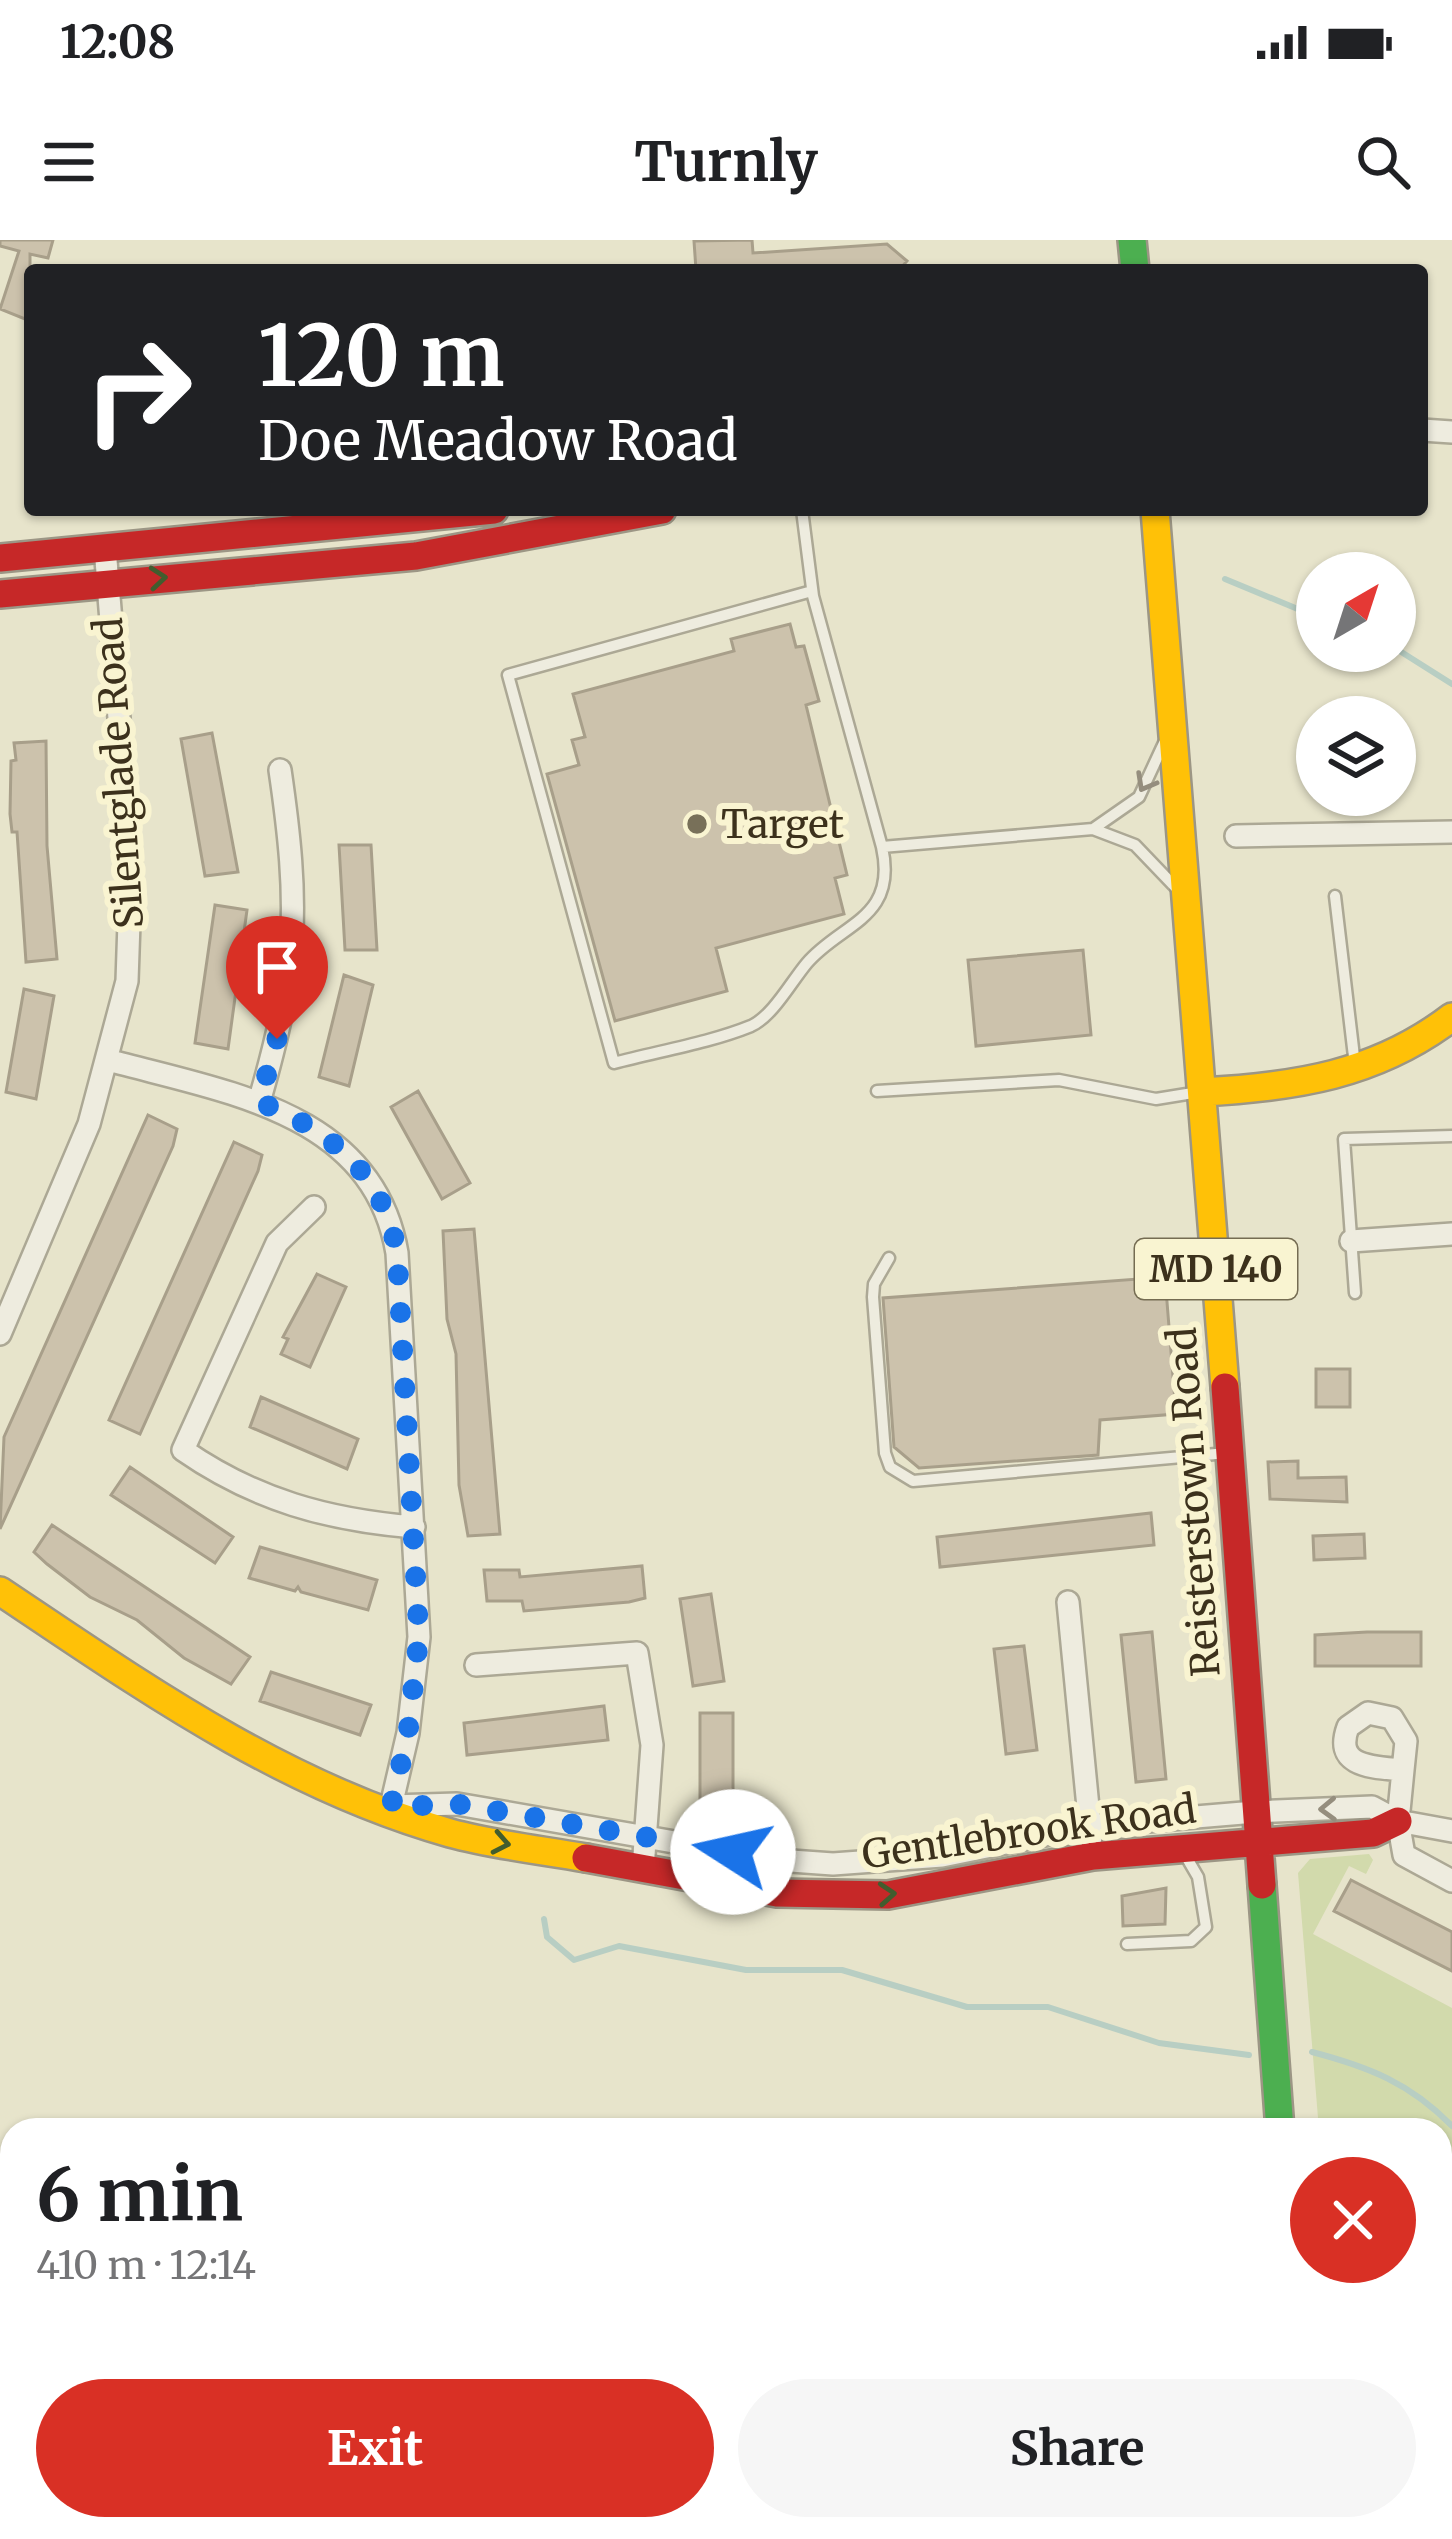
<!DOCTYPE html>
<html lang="en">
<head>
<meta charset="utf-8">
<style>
  body { margin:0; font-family:Merriweather,serif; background:#f6f6f6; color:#202124; height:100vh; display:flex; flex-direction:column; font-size:45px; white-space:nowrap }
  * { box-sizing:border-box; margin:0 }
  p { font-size:39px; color:#757577 }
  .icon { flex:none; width:66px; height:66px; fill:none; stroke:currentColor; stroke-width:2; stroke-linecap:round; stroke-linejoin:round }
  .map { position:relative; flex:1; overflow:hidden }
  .sheet { position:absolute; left:0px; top:1878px; width:1452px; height:423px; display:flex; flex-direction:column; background:#fff; border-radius:36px 36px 0 0; box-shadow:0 3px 9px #0004 }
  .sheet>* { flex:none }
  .hud { position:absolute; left:24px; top:24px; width:1404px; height:252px; border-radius:12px; box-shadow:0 3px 9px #0004; background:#202124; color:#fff; overflow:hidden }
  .needle { width:78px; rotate:39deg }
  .buttons { position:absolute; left:1296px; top:312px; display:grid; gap:24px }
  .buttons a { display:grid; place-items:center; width:120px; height:120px; border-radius:50%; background:#fff; box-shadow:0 3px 9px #0004; font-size:60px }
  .pin { position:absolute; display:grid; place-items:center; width:102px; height:102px; color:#fff; margin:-123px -51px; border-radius:50% 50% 50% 0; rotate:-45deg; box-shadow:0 0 12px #0007 }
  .pin .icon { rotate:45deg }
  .me { position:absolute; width:132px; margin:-66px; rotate:280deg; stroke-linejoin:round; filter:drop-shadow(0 0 9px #0008) }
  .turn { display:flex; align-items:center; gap:42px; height:252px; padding:0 36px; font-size:54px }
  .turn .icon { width:156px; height:156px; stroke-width:2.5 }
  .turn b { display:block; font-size:84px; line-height:102px }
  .round { display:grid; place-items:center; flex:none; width:126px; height:126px; border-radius:63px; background:#f6f6f6 }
  .head { display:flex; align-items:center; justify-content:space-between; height:204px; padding:0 36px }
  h1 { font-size:72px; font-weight:700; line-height:90px }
  .action { display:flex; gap:24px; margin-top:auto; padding:24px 36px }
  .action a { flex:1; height:138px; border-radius:72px; background:#d93025; color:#fff; font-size:48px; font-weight:700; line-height:138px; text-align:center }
  .action a+a { background:#f6f6f6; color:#202124 }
  .status { display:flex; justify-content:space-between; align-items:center; height:84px; padding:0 60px; background:#fff; direction:ltr }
  .status svg { height:33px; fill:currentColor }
  header { display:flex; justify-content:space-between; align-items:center; height:156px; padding:0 36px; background:#fff; font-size:54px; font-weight:700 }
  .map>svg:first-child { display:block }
</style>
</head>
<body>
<div class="status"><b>12:08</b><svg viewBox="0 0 49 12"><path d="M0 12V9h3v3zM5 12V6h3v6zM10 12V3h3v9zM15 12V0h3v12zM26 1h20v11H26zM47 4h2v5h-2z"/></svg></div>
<header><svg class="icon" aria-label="menu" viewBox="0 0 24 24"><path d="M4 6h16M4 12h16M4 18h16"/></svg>Turnly<svg class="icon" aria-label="search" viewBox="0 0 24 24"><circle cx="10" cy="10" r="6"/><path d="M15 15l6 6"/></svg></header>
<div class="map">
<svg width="1452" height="2299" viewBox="0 0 1452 2299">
  <rect width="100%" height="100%" fill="#e7e4cb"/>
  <path fill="#d2daac" d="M1369,1614L1373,1620L1366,1634L1349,1626L1313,1694L1452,1768V1965L1440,1966V1890H1319L1298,1633L1310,1619Z"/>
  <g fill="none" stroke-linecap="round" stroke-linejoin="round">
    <path stroke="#b8cec3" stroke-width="6" d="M1225,339L1317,377
      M1395,408L1452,444
      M544,1679L547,1697L574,1720L619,1706L746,1730H842L967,1767H1048L1159,1803L1249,1815
      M1312,1812C1369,1827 1410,1843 1452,1886"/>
  </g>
  <path fill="#ccc2ac" stroke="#a89f8a" stroke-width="3" d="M0,0H53L48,18L30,14V65L25,79L0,69L19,11L0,6Z
    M752,0L753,13L887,4L907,21L899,30H696L694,1Z
    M790,384L796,407L804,406L819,461L806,465L847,635L835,638L844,674L716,708L727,751L615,781L547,534L579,525L572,500L585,497L573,454L734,411L731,399Z
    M212,493L238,632L205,636L181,499Z
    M46,501L47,606L57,719L26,722L17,592H12L10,574L11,521L16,520L14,503Z
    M339,605H371L377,710H345Z
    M215,665L247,670L228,809L195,803Z
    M1083,710L1091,795L976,806L968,720Z
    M344,735L373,745L349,846L319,837Z
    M24,749L54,756L36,859L6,852Z
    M418,851L470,943L442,959L391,867Z
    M148,875L177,889L173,906L0,1289L4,1197Z
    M234,902L262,915L258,931L140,1194L109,1180Z
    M474,989L500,1294L468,1296L459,1245L456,1114L447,1079L443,991Z
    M317,1034L346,1047L310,1127L281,1114L288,1099L283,1097Z
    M1165,1037L1176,1174L1100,1180L1098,1215L919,1228L894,1207L883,1058Z
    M1316,1129H1350V1167H1316Z
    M261,1157L358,1199L347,1229L250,1187Z
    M1298,1221V1238L1346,1237L1347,1262L1270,1259L1268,1222Z
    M130,1227L233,1297L215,1323L111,1255Z
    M1151,1273L1154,1305L940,1327L937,1297Z
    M52,1285L250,1417L231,1444L184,1418L137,1380L90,1357L47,1324L34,1312Z
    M1364,1294L1365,1318L1314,1320L1313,1296Z
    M260,1307L377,1340L368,1370L301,1352L298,1347L295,1351L249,1338Z
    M642,1326L645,1358L629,1362L524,1371L522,1361H487L484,1330H519L520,1337Z
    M711,1354L724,1441L693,1446L680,1359Z
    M1152,1392L1166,1539L1136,1542L1121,1395Z
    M1367,1392H1421V1426H1315V1395Z
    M1024,1406L1037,1510L1006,1514L994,1409Z
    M271,1432L371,1465L360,1495L260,1461Z
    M604,1466L608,1500L467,1515L464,1483Z
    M700,1473H733V1561H700Z
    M1351,1640L1452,1692V1731L1334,1671Z
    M1166,1648L1165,1684L1123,1686L1122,1656Z"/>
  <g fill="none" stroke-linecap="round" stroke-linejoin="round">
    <g stroke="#aca895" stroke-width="15">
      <path id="lane" d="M802,270L813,356L882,607L1093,589L1139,557L1164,503
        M812,351L508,435L614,823C659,811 709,803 751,786C773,776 791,742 807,723C841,683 898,679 882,607
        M1093,589L1135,605L1180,652
        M1335,656L1355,825
        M877,851L1059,840L1156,859L1199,852
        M889,1018L874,1044L873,1057L885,1213L890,1227L913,1241L1227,1213
        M1355,1053L1344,899L1452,896
        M1127,1704L1191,1701L1206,1687L1198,1637L1184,1613"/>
    </g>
    <g stroke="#aca895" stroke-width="26">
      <path id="street" d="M1422,190L1452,192
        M1236,596L1452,592
        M108,820C224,852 373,871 397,1013L419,1397L408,1493L391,1566L457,1564L777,1620L833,1624L942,1616L1089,1586L1255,1572L1372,1567L1398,1581L1452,1591
        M259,862C298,728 300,667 280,530
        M314,967L277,1003L183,1210C255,1260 328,1280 414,1287
        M1351,1001L1452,994
        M0,1094L89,884L127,741L131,624L105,308
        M1068,1362L1091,1598
        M476,1425L637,1413L652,1505L643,1629
        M1403,1530L1406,1501L1392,1478L1368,1473L1348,1487C1333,1528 1374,1527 1403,1530L1398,1581L1404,1615L1452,1641
        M0,1986L12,1991
        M1440,2287L1450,2299
        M667,2289L689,2299"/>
    </g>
    <g stroke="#9c9685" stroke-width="32">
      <path id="fast" d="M1132,0L1135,30
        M1262,1645L1280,1890"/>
    </g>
    <g stroke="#9c9685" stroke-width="32">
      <path id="slow" d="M1155,270L1225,1147
        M1202,852C1295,847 1376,835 1452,777
        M0,1351C142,1446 283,1546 450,1593C494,1605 541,1610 586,1618"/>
    </g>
    <g stroke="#9c9685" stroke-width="32">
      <path id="jam" d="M0,318L494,270
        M0,354L416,316L662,270
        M1225,1147L1262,1645
        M586,1618L777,1653L888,1655L1093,1616L1373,1593L1398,1581
        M1312,2289V2299"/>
    </g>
    <use href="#lane" stroke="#eeecdf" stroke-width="10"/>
    <use href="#street" stroke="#eeecdf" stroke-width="21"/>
    <use href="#fast" stroke="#4caf50" stroke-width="27"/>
    <use href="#slow" stroke="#ffc107" stroke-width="27"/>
    <use href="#jam" stroke="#c62828" stroke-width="27"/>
  </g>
  <defs><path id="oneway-chevron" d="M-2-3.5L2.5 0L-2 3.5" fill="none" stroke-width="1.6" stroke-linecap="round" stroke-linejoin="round" transform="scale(3)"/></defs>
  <g stroke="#425d2e">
    <use href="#oneway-chevron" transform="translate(158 338) rotate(-5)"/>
    <use href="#oneway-chevron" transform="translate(501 1603) rotate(11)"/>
    <use href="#oneway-chevron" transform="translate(887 1654) rotate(-4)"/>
  </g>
  <g stroke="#958e7e">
    <use href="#oneway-chevron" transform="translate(1145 543) rotate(119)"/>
    <use href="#oneway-chevron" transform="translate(1328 1569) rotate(178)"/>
  </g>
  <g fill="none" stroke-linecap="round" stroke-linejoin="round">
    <path stroke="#1a73e8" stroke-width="21" stroke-dasharray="0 37.8" d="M277,799L259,862C331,891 383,933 397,1012L419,1396L408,1493L391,1567L457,1564L733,1612"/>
  </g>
  <circle fill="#787059" stroke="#f9f4d1" stroke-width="4.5" cx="697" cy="584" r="12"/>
  <g text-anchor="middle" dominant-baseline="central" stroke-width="12" stroke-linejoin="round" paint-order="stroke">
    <rect fill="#f9f4d1" stroke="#756c52" stroke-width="3" x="1135" y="999" width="162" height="60" rx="9"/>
    <g font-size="36" font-weight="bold" fill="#3c311c">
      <text x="1216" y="1029">MD 140</text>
    </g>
    <g font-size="39" fill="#3c311c" stroke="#f9f4d1">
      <text transform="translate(119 533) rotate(-94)">Silentglade Road</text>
      <text transform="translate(1194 1262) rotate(-94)">Reisterstown Road</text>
      <text transform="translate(1029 1592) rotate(-8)">Gentlebrook Road</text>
    </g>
    <g font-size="39" fill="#3c311c" stroke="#f9f4d1" text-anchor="start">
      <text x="721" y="584">Target</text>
    </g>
  </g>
</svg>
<div class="buttons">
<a><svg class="needle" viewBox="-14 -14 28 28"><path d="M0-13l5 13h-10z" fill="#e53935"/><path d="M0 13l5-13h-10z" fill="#757577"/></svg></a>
<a><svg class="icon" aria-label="layers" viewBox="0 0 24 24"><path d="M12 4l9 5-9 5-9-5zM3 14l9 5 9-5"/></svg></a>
</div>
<div class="pin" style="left:277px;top:799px;background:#d93025"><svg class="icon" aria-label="arrive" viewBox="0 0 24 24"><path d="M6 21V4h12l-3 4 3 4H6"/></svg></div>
<svg class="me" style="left:733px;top:1612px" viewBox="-20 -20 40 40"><circle r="19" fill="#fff"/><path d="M0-13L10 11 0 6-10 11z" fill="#1a73e8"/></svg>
<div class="hud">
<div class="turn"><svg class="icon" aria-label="right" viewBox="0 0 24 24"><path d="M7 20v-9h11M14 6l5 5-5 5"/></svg><div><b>120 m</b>Doe Meadow Road</div></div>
</div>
<section class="sheet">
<div class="head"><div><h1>6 min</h1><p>410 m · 12:14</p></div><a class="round" style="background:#d93025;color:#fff"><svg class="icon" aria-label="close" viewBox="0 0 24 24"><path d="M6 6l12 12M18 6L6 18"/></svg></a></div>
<div class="action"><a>Exit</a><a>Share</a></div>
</section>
</div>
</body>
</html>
